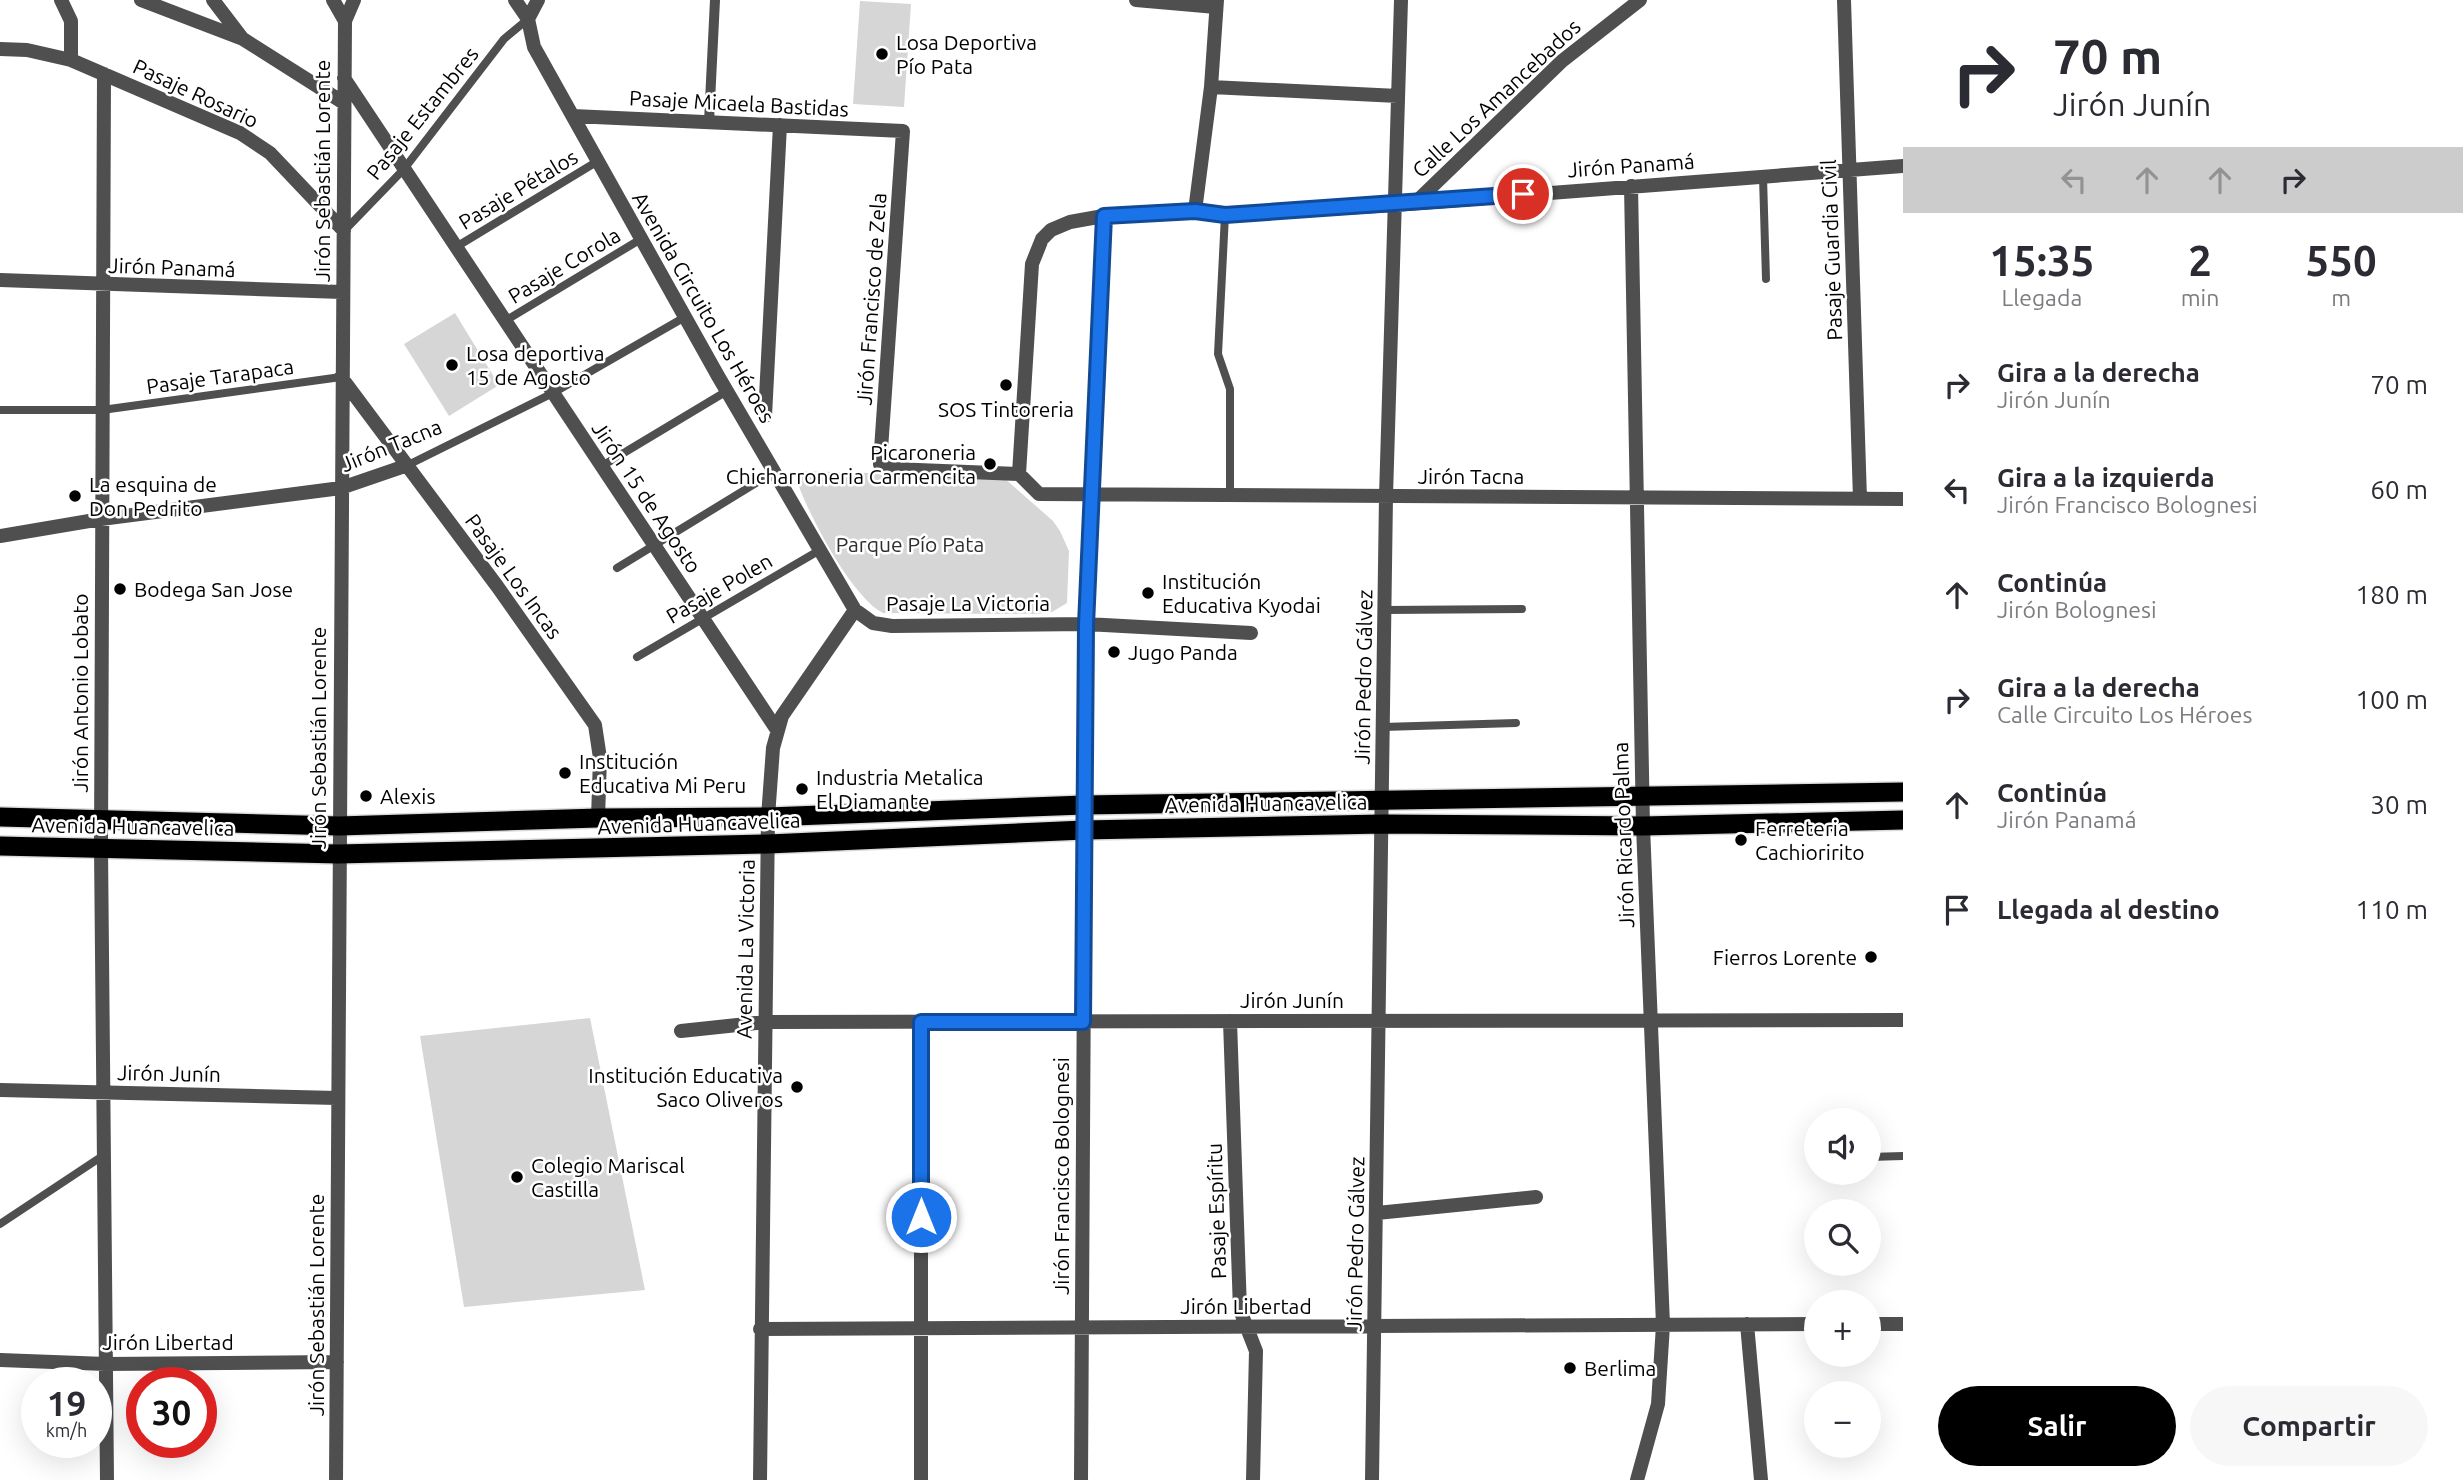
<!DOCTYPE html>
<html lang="es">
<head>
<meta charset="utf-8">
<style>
  body { margin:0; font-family:Ubuntu,sans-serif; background:#f7f7f7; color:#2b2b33; height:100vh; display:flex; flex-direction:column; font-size:26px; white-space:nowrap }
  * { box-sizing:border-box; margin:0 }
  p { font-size:23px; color:#7c7c81 }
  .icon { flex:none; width:38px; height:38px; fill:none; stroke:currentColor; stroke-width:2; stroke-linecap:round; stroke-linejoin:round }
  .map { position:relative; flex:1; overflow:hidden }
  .sheet { display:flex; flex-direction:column; background:#fff; width:560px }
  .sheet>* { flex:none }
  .hud { background:#fff; color:#2b2b33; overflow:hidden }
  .fabs { position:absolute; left:1804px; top:1108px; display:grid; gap:14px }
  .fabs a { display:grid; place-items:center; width:77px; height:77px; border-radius:50%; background:#fff; box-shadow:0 7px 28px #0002; font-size:35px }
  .speed { position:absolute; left:21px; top:1367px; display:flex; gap:14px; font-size:35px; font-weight:700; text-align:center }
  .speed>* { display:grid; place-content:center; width:91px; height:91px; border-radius:50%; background:#fff; box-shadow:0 7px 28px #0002; line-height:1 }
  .speed small { font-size:18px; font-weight:400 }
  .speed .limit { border:10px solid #d22; background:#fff; color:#111 }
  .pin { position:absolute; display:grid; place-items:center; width:60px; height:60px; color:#fff; margin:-30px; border:4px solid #fff; border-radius:50%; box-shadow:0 2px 7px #0007 }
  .me { position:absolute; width:77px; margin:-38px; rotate:0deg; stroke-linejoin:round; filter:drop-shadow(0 0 5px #0008) }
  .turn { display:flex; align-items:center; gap:24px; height:147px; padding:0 35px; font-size:32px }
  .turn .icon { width:91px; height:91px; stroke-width:2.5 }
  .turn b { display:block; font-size:49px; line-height:60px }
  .lanes { display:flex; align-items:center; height:66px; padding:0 35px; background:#0003; justify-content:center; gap:35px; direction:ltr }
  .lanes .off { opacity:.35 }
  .eta { display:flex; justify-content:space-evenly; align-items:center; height:119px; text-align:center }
  .eta b { font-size:42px; font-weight:700; line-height:49px }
  .action { display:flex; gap:14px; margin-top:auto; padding:14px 35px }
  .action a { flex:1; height:80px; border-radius:42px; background:#000; color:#fff; font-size:28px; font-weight:700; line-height:80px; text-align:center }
  .action a+a { background:#f7f7f7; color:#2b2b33 }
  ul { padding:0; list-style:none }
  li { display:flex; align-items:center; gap:21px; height:105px; padding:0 35px }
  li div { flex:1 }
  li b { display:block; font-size:26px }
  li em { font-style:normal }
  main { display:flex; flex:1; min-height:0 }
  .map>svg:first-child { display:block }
</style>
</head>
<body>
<main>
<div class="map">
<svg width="1903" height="1480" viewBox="0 0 1903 1480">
  <rect width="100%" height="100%" fill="#fff"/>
  <path fill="#d6d6d6" d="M860,1L911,4L904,107L853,104Z
    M455,313L499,385L449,416L404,344Z
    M801,471L1003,477L1053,521L1060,531L1069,551L1067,603L1052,612L1037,614L883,613C851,597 805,509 795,475Z
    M590,1018L645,1290L464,1307L420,1036Z"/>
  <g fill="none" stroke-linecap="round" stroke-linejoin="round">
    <g stroke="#dbdbdb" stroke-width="22">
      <path id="trunk" d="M0,817L339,826L598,818L768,817L1084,805L1903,792
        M0,846L338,854L768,844L1084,830L1383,824L1643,826L1903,820"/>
    </g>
    <path stroke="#4f4f4f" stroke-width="8" d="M1763,177L1766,279
      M1225,215L1218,354L1230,389V495
      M345,230L404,169L504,39L528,19
      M456,247L598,161
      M505,321L641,239
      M0,410H102L341,377
      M408,465L553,393L685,317
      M602,466L727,391
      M617,568L774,472
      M1385,610L1522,609
      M637,657L820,550
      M1383,727L1516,723
      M1869,1157L1903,1156
      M0,1224L104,1155"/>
    <path stroke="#4f4f4f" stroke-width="10" d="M709,122L715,0"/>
    <path stroke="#4f4f4f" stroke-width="14" d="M61,0L71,21V60
      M141,0L243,39L344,103
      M213,0L242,38
      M333,0L345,21L336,1480
      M515,0L528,19
      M538,0L528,19L534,47L718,376L855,610L873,623L892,626L1086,624L1251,633
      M1136,0L1216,7
      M1844,0L1860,499
      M345,21L354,0
      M0,49L27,50L71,60L240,133L270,153L344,231
      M104,74L101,848L107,1480
      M344,78L777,730
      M1211,87L1398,96
      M573,116L903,131L880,464L893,469L1019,474
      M1903,166L1394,205L1225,215L1195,211L1109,215L1070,222L1051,230L1042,239L1032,264L1019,474L1039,494L1903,499
      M1631,186L1643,826L1663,1325L1658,1404L1637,1480
      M1415,203L1562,61L1640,0
      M1195,211L1211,87L1217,0
      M0,280L342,292
      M341,377L497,586L595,725L600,758L598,818
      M765,416L780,125
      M0,536L101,519L341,488L408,465
      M1230,1021L1240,1310L1256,1351L1253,1480
      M681,1031L765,1022L1903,1020
      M0,1090L337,1098
      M1377,1213L1536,1197
      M1747,1324L1761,1480
      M1869,1324H1903
      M760,1329L1816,1324
      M0,1360L106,1364L337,1362
      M760,1480L768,817L773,748L782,716L855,610
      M921,1480V1022
      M1081,1480L1086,624L1104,216
      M1372,1480L1386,496L1401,0"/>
    <use href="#trunk" stroke="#000" stroke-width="19"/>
  </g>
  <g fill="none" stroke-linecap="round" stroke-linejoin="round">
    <g stroke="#114b97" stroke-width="18">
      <path id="route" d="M921,1217V1022H1083L1086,625L1104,216L1195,211L1225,215L1523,194"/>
    </g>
    <use href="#route" stroke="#1a73e8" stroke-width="12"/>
  </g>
  <g fill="#000" stroke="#fff" stroke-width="2.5">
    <circle cx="882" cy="54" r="7"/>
    <circle cx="452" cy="365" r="7"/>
    <circle cx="1006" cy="385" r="7"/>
    <circle cx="990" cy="464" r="7"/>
    <circle cx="75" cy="496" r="7"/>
    <circle cx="120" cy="589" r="7"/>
    <circle cx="1148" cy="593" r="7"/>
    <circle cx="1114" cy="652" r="7"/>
    <circle cx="565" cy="773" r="7"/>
    <circle cx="802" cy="789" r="7"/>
    <circle cx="366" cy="796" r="7"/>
    <circle cx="1741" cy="840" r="7"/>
    <circle cx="1871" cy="957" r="7"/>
    <circle cx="797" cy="1087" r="7"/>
    <circle cx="517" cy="1177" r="7"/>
    <circle cx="1570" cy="1368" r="7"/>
  </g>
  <g text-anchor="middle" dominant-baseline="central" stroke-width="5" stroke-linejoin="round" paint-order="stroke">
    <g font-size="21" fill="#000" stroke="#fff" text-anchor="start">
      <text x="896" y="42">Losa Deportiva<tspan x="896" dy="24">Pío Pata</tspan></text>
      <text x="466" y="353">Losa deportiva<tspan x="466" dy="24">15 de Agosto</tspan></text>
      <text x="1006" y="409" text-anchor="middle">SOS Tintoreria</text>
      <text x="976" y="452" text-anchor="end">Picaroneria<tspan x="976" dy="24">Chicharroneria Carmencita</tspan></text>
      <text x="89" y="484">La esquina de<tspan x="89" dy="24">Don Pedrito</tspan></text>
      <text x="1162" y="581">Institución<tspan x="1162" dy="24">Educativa Kyodai</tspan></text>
      <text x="134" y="589">Bodega San Jose</text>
      <text x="1128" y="652">Jugo Panda</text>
      <text x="579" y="761">Institución<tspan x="579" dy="24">Educativa Mi Peru</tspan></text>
      <text x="816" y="777">Industria Metalica<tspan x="816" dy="24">El Diamante</tspan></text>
      <text x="380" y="796">Alexis</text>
      <text x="1755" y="828">Ferreteria<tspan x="1755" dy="24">Cachioririto</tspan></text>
      <text x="1857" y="957" text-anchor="end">Fierros Lorente</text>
      <text x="783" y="1075" text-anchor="end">Institución Educativa<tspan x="783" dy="24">Saco Oliveros</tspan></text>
      <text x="531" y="1165">Colegio Mariscal<tspan x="531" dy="24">Castilla</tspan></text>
      <text x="1584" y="1368">Berlima</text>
    </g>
    <g font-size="21" fill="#000" stroke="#fff">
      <text transform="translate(196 93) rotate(25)">Pasaje Rosario</text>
      <text transform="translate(1496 98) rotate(-43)">Calle Los Amancebados</text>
      <text transform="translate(739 103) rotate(3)">Pasaje Micaela Bastidas</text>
      <text transform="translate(422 113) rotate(-51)">Pasaje Estambres</text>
      <text transform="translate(1631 165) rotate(-4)">Jirón Panamá</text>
      <text transform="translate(322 171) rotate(-90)">Jirón Sebastián Lorente</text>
      <text transform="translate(518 189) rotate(-31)">Pasaje Pétalos</text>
      <text transform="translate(1831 250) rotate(-92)">Pasaje Guardia Civil</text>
      <text transform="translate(564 265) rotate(-31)">Pasaje Corola</text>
      <text transform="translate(172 267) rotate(2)">Jirón Panamá</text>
      <text transform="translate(871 299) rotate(-86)">Jirón Francisco de Zela</text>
      <text transform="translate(704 307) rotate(60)">Avenida Circuito Los Héroes</text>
      <text transform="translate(220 376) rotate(-8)">Pasaje Tarapaca</text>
      <text transform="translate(391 445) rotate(-22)">Jirón Tacna</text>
      <text x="1471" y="476">Jirón Tacna</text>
      <text transform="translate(647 497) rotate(56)">Jirón 15 de Agosto</text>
      <text transform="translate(514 576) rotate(54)">Pasaje Los Incas</text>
      <text transform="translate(719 588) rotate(-30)">Pasaje Polen</text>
      <text x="968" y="603">Pasaje La Victoria</text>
      <text transform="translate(1363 677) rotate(-89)">Jirón Pedro Gálvez</text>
      <text transform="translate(80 693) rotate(-90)">Jirón Antonio Lobato</text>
      <text transform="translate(318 738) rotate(-90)">Jirón Sebastián Lorente</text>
      <text transform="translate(1266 803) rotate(-1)">Avenida Huancavelica</text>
      <text transform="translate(699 823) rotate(-2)">Avenida Huancavelica</text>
      <text transform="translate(133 826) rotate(1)">Avenida Huancavelica</text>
      <text transform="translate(1623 835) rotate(-92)">Jirón Ricardo Palma</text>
      <text transform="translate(745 949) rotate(-89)">Avenida La Victoria</text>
      <text x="1292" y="1000">Jirón Junín</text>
      <text transform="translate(169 1073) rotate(1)">Jirón Junín</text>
      <text transform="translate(1061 1176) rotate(-90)">Jirón Francisco Bolognesi</text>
      <text transform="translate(1216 1211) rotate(-92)">Pasaje Espíritu</text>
      <text transform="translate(1355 1244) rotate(-89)">Jirón Pedro Gálvez</text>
      <text transform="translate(316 1305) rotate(-90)">Jirón Sebastián Lorente</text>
      <text x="1246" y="1306">Jirón Libertad</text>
      <text x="168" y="1342">Jirón Libertad</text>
    </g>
    <g font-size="21" fill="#2d2d2d" stroke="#fff">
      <text x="910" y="544">Parque Pío Pata</text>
    </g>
  </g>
</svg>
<div class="fabs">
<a><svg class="icon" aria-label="sound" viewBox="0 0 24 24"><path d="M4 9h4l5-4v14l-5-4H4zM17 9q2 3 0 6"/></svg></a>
<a><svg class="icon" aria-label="search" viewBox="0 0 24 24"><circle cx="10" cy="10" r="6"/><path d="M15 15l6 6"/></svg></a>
<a>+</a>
<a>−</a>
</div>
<div class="speed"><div>19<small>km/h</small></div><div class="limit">30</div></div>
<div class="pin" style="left:1523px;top:194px;background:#d93025"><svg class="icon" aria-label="arrive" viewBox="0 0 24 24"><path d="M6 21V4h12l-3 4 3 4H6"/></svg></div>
<svg class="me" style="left:921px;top:1217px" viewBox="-20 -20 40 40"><circle r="17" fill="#1a73e8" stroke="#fff" stroke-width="3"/><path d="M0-11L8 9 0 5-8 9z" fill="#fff"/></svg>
</div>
<section class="sheet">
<div class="hud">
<div class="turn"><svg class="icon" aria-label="right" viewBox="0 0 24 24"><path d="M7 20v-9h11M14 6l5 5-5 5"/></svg><div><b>70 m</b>Jirón Junín</div></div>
<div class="lanes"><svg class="icon off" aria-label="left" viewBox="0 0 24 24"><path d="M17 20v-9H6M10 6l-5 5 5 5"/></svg><svg class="icon off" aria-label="ahead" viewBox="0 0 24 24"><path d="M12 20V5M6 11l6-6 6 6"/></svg><svg class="icon off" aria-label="ahead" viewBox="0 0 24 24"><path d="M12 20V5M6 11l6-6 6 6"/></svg><svg class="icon" aria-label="right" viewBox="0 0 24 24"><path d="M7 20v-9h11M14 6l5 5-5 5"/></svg></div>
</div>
<div class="eta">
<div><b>15:35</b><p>Llegada</p></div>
<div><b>2</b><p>min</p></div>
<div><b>550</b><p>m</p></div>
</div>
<ul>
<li><svg class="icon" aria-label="right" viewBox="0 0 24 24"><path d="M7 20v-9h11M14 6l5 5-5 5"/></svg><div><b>Gira a la derecha</b><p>Jirón Junín</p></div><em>70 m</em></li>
<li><svg class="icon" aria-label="left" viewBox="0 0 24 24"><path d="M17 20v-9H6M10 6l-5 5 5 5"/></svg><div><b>Gira a la izquierda</b><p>Jirón Francisco Bolognesi</p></div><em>60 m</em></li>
<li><svg class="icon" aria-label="ahead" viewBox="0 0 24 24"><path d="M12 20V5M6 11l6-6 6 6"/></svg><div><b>Continúa</b><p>Jirón Bolognesi</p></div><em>180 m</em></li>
<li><svg class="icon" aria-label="right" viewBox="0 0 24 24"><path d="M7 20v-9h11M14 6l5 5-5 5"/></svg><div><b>Gira a la derecha</b><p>Calle Circuito Los Héroes</p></div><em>100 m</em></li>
<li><svg class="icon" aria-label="ahead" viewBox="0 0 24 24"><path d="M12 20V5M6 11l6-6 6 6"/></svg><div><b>Continúa</b><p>Jirón Panamá</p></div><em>30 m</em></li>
<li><svg class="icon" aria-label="arrive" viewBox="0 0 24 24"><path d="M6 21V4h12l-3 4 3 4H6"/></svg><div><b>Llegada al destino</b></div><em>110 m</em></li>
</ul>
<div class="action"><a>Salir</a><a>Compartir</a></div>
</section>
</main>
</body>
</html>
